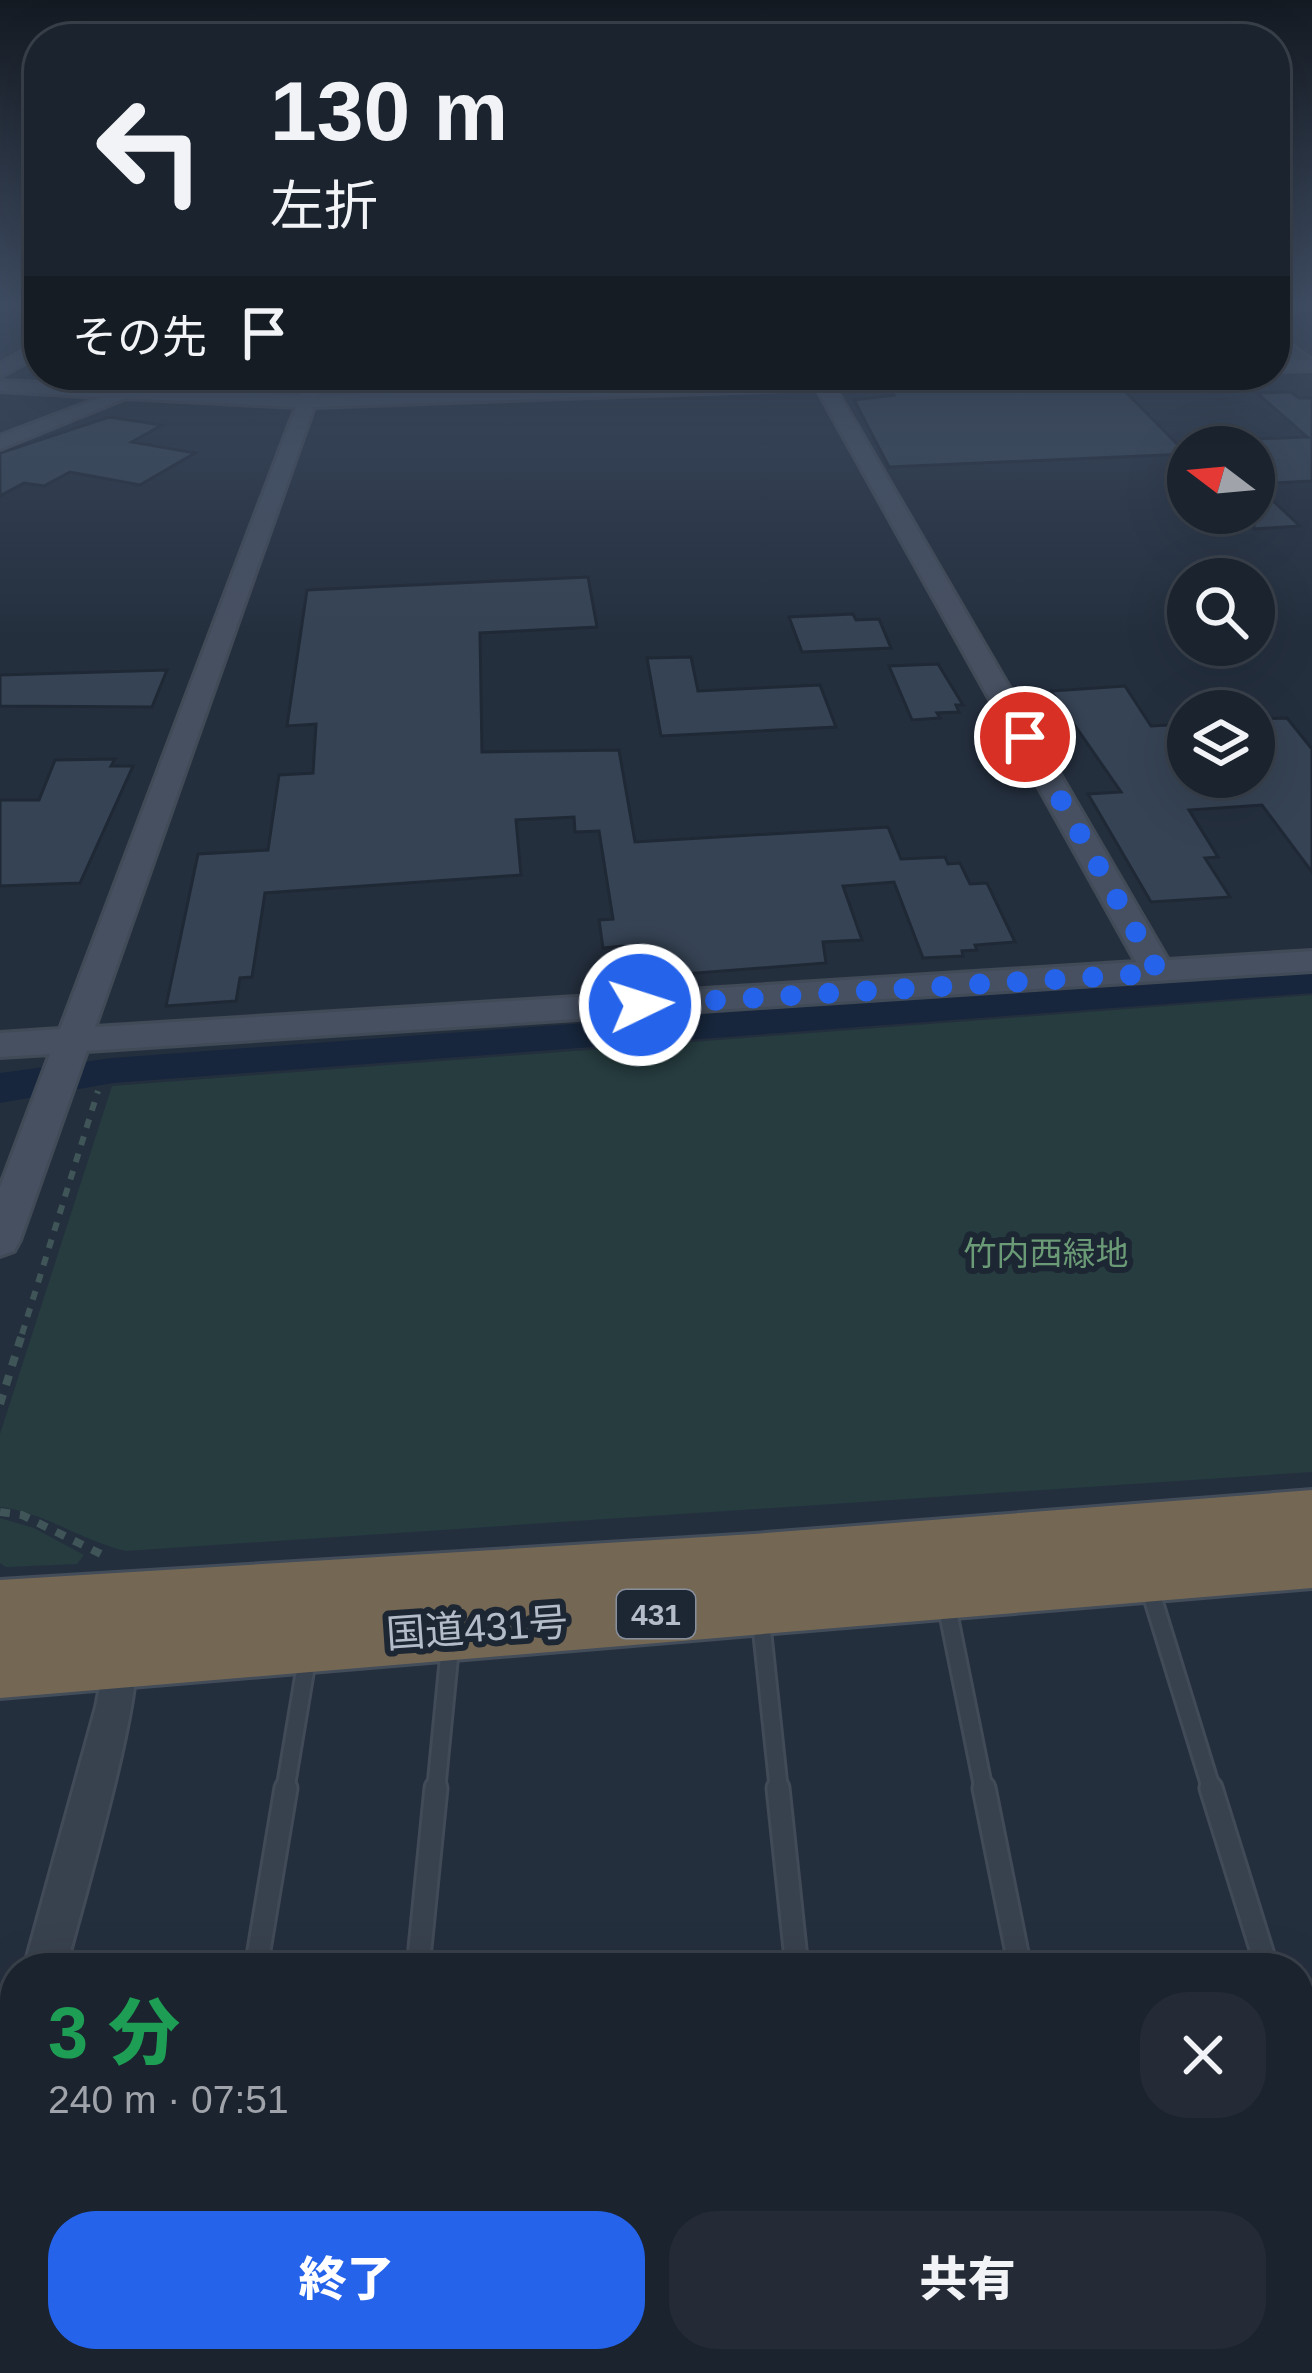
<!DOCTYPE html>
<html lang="ja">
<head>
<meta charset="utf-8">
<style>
  body { margin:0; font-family:Arial,"Noto Sans JP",sans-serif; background:#242b36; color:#f1f3f6; height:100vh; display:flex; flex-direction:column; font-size:45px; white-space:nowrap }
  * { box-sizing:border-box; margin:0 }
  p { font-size:39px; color:#a0a4aa }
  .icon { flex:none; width:66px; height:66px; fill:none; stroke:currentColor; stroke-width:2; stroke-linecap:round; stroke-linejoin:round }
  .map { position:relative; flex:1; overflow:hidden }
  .sheet { position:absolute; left:0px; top:1953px; width:1314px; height:420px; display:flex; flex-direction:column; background:#1b232e; border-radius:48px 48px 0 0; box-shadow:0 12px 48px #0002,0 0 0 3px #39404a }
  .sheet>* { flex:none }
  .banner { position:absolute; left:24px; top:24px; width:1266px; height:366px; border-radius:48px; box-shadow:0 12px 48px #0002,0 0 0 3px #39404a; background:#1b232e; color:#f1f3f6; overflow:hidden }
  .needle { width:78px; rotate:286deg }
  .fabs { position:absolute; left:1167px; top:426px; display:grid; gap:24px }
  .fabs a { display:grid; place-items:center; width:108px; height:108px; border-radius:50%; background:#1b232e; box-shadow:0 12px 48px #0002,0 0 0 3px #39404a; font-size:60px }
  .pin { position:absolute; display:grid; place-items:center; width:102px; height:102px; color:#fff; margin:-51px; border:6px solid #fff; border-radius:50%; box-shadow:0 3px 12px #0007 }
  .me { position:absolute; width:132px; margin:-66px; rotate:86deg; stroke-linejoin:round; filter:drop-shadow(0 0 9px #0008) }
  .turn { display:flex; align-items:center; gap:42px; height:252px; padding:0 48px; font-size:54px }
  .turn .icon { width:156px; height:156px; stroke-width:2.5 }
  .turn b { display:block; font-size:84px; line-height:102px }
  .then { display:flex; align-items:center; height:114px; padding:0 48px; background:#0003; gap:24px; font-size:45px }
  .round { display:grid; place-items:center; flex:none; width:126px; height:126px; border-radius:48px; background:#242b36 }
  .headline { display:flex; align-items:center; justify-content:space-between; height:204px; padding:0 48px }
  h1 { font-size:72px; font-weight:800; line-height:90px; color:#1e9e55 }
  .cta { display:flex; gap:24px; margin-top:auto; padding:24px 48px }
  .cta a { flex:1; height:138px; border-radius:48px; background:#2563eb; color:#fff; font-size:48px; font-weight:800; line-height:138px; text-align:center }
  .cta a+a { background:#242b36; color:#f1f3f6 }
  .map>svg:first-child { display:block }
</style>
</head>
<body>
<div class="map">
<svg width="1312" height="2373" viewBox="0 0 1312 2373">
  <rect width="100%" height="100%" fill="#242f3e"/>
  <path fill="#263c3f" d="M1312,995V1472L126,1551C82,1541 44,1512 0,1507V1434L112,1086Z
    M0,1518L34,1528L84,1555L77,1564L6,1567L0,1563Z"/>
  <path fill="#17263c" d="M1312,969V993L113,1083L0,1103V1073L112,1058Z"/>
  <path fill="#364354" stroke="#1f2835" stroke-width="3" d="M1114,380L1187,454L889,467L854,400L894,395L891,390L1024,388Z
    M1291,392L1299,398H1312V481L1255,484L1300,526L1254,529V439L1307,437L1257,393Z
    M109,417L162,425L132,442L195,453L140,485L70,472L44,486L24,483L0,496V453Z
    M588,577L597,627L480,633L482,752L619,750L635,842L888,827L901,859L945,857L948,864L960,863L970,884L987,883L1015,942L975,945L977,950L962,951L963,956L923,958L894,882L843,886L862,940L823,942L826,963L646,977L644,960L622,946L603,948L599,920L613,919L599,831L575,832L574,817L516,820L521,875L265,893L252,977L240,978L236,1001L166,1006L198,854L268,850L279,775L313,773L316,724L287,726L307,590Z
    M853,614L856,620L879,619L891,648L802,652L789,617Z
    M691,657L698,691L820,685L836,727L661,736L647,658Z
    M938,664L963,705H956L959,712L937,713L940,718L912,720L889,666Z
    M167,670L152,707L0,706V675Z
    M1125,686L1151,726L1188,724V784L1254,779V719L1287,718L1312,749V872L1262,805L1189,810L1218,857L1205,858L1230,897L1151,902L1088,794L1121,792L1051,691Z
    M115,759L111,766H133L80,883L0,886V800H39L55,760Z"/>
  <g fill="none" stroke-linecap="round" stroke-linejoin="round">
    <g stroke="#414a57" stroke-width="9">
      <path id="lane-far2" d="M1275,308L1312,307"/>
    </g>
    <g stroke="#414a57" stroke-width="22">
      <path id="lane-far1" d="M1148,1583L1212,1791
        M946,1602L984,1791
        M761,1621L779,1791
        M285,1791L307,1659
        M436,1791L450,1647"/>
    </g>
    <g stroke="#414a57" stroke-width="27">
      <path id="lane" d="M778,1788L797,1968
        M984,1788L1020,1968
        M1211,1788L1267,1968
        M256,1968L286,1788
        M418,1968L436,1788
        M1299,2070L1312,2112
        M837,2358L839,2373
        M1096,2358L1099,2373
        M191,2373L193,2358
        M377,2373L378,2358"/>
    </g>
    <g stroke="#414a57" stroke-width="6">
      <path id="street" d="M1275,334L1312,360V370L1275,344Z
        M121,1640L134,1645C149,1682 79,1914 66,1968H24L96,1707L108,1645Z
        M15,2058V2152L0,2158V2065Z"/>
    </g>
    <g stroke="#414a57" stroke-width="6">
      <path id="secondary" d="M39,342V355L0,377V364Z
        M1312,360V370L1275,371V361Z
        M317,375L324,380L318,396L811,378L809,375H1055L1046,380L835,388L1168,960L1312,951V971L87,1051L20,1240L14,1251L0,1256V1187L50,1054L0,1057V1033L60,1029L296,407L126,398L0,449V436L102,397L0,391V381L300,396L309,376ZM817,389L1136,962L95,1027L314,407Z"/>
    </g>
    <g stroke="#434c59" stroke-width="6">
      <path id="highway" d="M1312,1490V1588L0,1698V1580L754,1534Z"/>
    </g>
    <path stroke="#3f5557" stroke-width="6" stroke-dasharray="9 9" stroke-linecap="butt" d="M22,1334L98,1091"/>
    <path stroke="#3f5557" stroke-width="8" stroke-dasharray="10 10" stroke-linecap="butt" d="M0,1404L23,1331
      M0,1512L22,1515L107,1557"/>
    <use href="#lane-far2" stroke="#38414e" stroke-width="6"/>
    <use href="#lane-far1" stroke="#38414e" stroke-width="16"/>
    <use href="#lane" stroke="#38414e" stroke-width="21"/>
    <use href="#street" fill="#38414e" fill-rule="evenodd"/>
    <use href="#secondary" fill="#465061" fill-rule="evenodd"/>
    <use href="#highway" fill="#746855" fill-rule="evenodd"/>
  </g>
  <linearGradient id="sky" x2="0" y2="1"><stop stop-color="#141a22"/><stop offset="0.48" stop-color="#3f4d63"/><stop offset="1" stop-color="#3f4d63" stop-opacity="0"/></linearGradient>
  <rect width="1312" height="636" fill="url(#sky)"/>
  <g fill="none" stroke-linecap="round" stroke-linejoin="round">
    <path stroke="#2563eb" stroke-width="21" stroke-dasharray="0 37.8" d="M640,1005L1159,973L1025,737"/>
  </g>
  <g text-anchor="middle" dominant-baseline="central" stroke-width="12" stroke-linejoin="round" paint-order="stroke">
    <rect fill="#1d2633" stroke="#878f9c" stroke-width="3" x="617" y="1590" width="78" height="48" rx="9"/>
    <g font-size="30" font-weight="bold" fill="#b4bcc9">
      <text x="656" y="1614">431</text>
    </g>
    <g font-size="33" fill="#6b9a76" stroke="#1d2633">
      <text x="1046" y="1253">竹内西緑地</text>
    </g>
    <g font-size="39" fill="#b4bcc9" stroke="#1d2633">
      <text transform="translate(477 1628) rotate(-4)">国道431号</text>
    </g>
  </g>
</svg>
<div class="fabs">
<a><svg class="needle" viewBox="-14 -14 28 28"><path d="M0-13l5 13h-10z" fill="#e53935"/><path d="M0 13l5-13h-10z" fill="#a0a4aa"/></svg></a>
<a><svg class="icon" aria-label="search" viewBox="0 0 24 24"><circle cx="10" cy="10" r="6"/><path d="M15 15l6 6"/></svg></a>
<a><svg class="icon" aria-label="layers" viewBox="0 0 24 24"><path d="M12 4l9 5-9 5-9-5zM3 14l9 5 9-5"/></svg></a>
</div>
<div class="pin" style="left:1025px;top:737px;background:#d93025"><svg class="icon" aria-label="arrive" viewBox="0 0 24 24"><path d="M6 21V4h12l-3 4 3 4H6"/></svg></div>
<svg class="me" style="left:640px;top:1005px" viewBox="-20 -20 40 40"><circle r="17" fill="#2563eb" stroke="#fff" stroke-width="3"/><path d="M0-11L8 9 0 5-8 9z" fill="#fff"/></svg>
<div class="banner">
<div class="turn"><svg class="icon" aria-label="left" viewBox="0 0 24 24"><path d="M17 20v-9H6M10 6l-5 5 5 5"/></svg><div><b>130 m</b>左折</div></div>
<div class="then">その先<svg class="icon" aria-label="arrive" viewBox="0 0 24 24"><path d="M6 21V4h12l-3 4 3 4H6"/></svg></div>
</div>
<section class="sheet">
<div class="headline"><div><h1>3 分</h1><p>240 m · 07:51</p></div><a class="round"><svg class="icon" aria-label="close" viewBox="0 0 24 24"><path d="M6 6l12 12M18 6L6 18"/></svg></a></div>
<div class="cta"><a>終了</a><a>共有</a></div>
</section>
</div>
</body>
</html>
